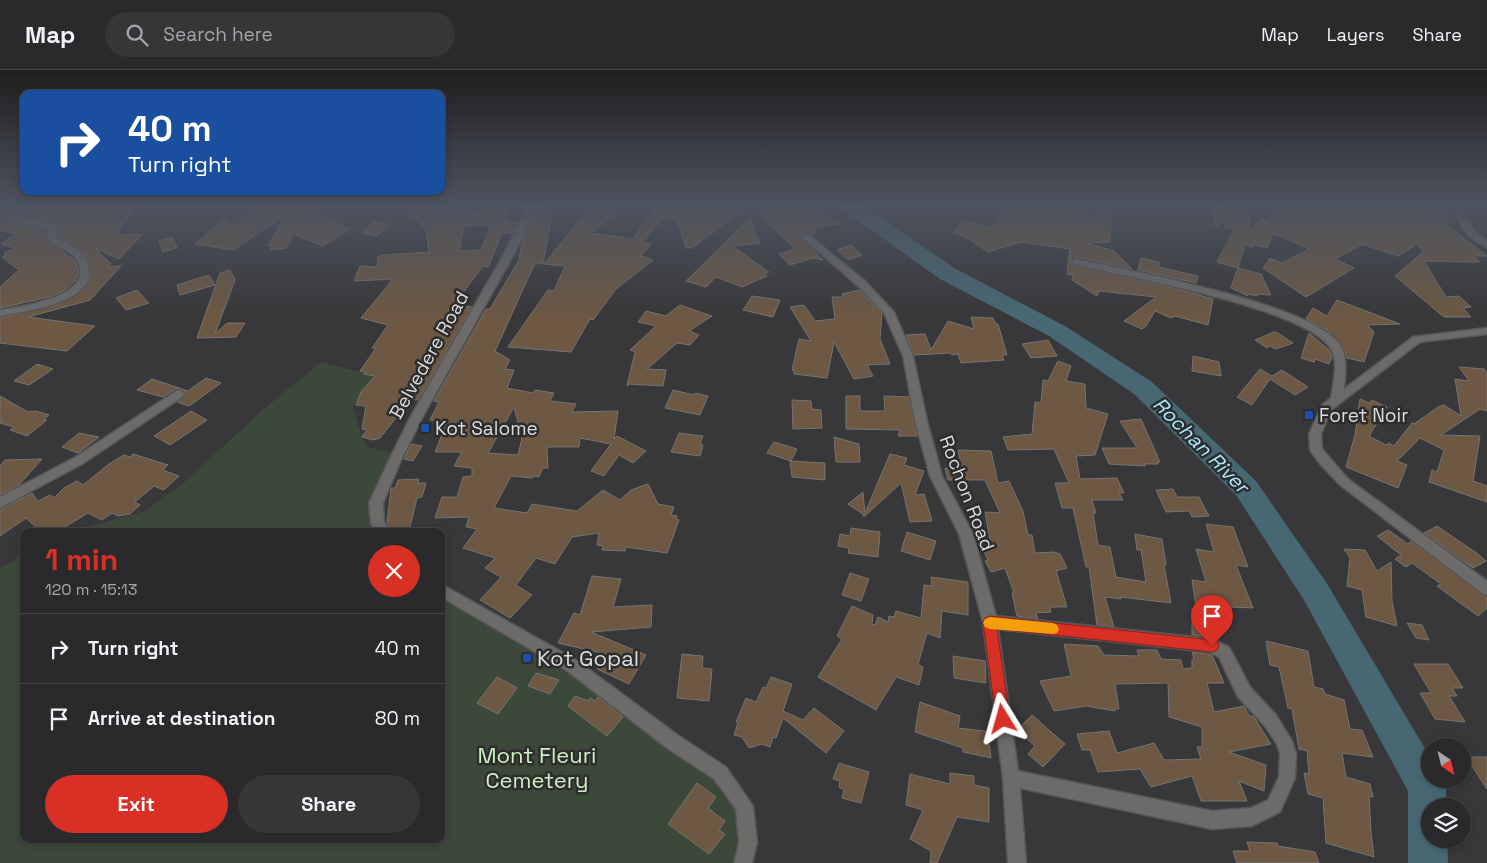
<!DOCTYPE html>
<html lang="en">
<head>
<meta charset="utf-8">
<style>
  body { margin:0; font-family:"Space Grotesk",sans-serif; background:#363537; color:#f1f3f6; height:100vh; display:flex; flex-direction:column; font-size:19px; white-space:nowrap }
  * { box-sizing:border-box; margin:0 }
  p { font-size:16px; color:#a5a6a9 }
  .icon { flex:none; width:28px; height:28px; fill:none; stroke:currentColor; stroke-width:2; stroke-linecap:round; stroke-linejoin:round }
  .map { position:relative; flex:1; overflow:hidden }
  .drawer { position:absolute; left:20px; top:458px; width:425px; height:315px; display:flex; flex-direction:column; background:#2a292b; border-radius:10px; box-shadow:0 2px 8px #0003,0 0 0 1px #464547 }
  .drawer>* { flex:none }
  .guide { position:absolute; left:20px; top:20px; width:425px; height:105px; border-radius:10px; box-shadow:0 2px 8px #0003,0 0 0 1px #464547; background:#1a4fa0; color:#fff; overflow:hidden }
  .needle { width:32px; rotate:145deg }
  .fabs { position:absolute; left:1421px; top:668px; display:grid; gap:10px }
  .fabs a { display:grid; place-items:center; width:50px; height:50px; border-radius:50%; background:#2a292b; box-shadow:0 2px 8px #0003,0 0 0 1px #464547; font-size:25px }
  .pin { position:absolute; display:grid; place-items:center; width:42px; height:42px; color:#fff; margin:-51px -21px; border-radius:50% 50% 50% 0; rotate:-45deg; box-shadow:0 0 5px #0007 }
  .pin .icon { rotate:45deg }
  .me { position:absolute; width:55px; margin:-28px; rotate:352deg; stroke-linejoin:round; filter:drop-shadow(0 0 4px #0008) }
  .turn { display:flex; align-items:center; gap:18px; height:105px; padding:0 25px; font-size:22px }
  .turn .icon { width:65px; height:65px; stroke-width:2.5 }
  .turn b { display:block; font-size:35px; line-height:42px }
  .round { display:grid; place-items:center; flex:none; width:52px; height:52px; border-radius:26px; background:#363537 }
  .headline { display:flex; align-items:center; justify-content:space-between; height:85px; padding:0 25px }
  h1 { font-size:30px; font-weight:600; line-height:38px; color:#d93025 }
  .action { display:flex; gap:10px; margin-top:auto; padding:10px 25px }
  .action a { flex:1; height:58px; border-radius:30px; background:#d93025; color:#fff; font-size:20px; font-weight:600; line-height:58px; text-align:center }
  .action a+a { background:#363537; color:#f1f3f6 }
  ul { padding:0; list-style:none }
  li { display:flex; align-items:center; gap:15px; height:70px; padding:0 25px; border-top:1px solid #464547 }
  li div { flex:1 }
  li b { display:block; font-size:19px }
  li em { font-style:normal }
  header { display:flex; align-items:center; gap:30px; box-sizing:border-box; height:70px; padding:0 25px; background:#2a292b; border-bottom:1px solid #464547 }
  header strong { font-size:24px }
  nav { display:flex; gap:28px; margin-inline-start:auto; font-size:18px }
  .search { width:350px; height:45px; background:#363537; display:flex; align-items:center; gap:12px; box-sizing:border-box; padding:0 18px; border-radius:28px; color:#a5a6a9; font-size:19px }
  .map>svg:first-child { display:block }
</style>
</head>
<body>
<header>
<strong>Map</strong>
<div class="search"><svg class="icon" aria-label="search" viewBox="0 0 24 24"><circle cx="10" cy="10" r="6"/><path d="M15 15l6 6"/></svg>Search here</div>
<nav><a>Map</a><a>Layers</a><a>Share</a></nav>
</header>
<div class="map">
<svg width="1487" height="793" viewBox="0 0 1487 793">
  <rect width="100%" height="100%" fill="#383739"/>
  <path fill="#3c4839" d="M321,292L375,306L353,337L362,368L367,377L392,383C382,406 362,437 375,461H73L145,441L182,414L266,337Z
    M24,478V769H441V527L565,599L729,717L745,756L736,793H0V498L13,492Z"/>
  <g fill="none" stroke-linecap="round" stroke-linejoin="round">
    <path fill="#476873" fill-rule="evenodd" d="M839,135H862L956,199L1065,256L1152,312L1256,411L1326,512L1430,687V709H1442L1446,718V736H1430V769H1447L1448,793H1408V721L1304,530L1236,425L1134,324L1049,266L940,209L842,139Z"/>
  </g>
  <path fill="#6c5843" stroke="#767472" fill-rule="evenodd" d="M0,135H29L17,142L11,151L14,154L45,161L48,171L75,191L79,202L75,211L66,219L53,226L0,238V217L20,199L16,198L2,187L7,185L4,183L15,178L1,174L15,164L0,160Z
    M45,135H137L116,165L143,164L119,189L95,178L111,194L107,197L121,196L90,230L28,247L95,256L67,281L0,273V248L56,235L82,221L90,210L91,197L86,186L78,178L58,166L56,154L28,148Z
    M302,135H316L312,141L350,159L323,176L293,164L287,178L270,180L272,176H268L286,144L233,180L195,174L224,149L236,157L246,143L258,140L261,136L300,137Z
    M402,135H439L431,145L485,143V142L510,139L505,152H518L513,163H502L488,197L483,196L459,228L461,229L457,235L472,237L418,330L411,329L380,368L373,370L362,367L367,360L362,359L366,336L356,335L361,322L375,306L364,304L365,302L360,301L376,278H372L388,255L361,248L393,209L354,211L360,196L377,197L378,187L382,185L429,182L426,159ZM491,155L481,180L459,181L464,156Z
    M592,135H600L617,142L590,163L633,169L657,135H750L692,178H686L676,146L673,150L667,143L643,172L651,174L641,186L653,190L616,219L593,250L590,249L571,282L508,277L548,220L554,221L565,196L544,194Z
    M779,135H801L840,154L817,156L813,166L807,162L801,163L802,169L823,190L813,188L790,195L779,184L795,179L758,143Z
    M1000,135H1045L1046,137L1056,141L1070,135L1098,148V143L1111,145L1110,172L1087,173L1114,181L1132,199L1076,187L1071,189L1072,195L1170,217L1213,229L1208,255L1175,246L1171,248L1155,241L1146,256L1142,259L1124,251L1156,227L1099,221L1097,226L1072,210L1073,205L1067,204L1070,179L1021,172L988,182L966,167L953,163L962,151L991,158L998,149Z
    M1213,135L1244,141L1246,138L1250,161L1261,149L1268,151L1274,135H1369L1385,141L1386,135H1447L1448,153L1445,154L1487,186H1474L1480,192L1424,191L1446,227L1459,226L1471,237L1463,238L1471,247H1444L1395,206L1423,182L1417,174L1398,186L1362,174L1335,189L1354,198L1306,227L1263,198L1270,188L1282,193L1309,179L1273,163L1267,178L1252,174L1253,177L1245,175L1238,198L1261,204L1271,225L1257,224V226L1248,224V226L1231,218L1238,198L1217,192L1235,158H1225L1227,150L1216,157Z
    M544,139H553L543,194L535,193L495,281L510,290L505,299L514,300L507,318L533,323L535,320L554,323L550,331L576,334L572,342L618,341L614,369L617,366L646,381L633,393L619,385L604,406L591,401L611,374L580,368L579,377H547L548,398H543L539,407L533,406L532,408L511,406L494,438L527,443L532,434L577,441L603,420L620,430L631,420L648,414L658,434L674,437L671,445L677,446L676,449L679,450L667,483L626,477L625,481L602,480L603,476L597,475L599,463L572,467L555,494L536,488L516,515L532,525L510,548L480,530L501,507L485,498L495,488L463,478L477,459L466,457L469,447L435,448L442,427H457L463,407L472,406V398L454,396L462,382H435L447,352L430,350L439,332L434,331L486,239H490L519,190L522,172L534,146ZM514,337L522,368L518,385L488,383Z
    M750,148L760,173L732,176L769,202L764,204L767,206L742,217L716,207L706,217L686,211Z
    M373,151L390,154L377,166L362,163Z
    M172,167L177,178L163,182L159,171Z
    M851,175L862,185L848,190L837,180Z
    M1141,188L1159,192L1158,197L1198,206L1196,213L1138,200Z
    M230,200L235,210L215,264L227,253H245L236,267L197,268L220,203Z
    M209,205L215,215L180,225L177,215Z
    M137,220L149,233L126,240L116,228Z
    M859,220L882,243L880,269L890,294L867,295L873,306L854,309L834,272L827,308L794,304V300H792L799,269L811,271L790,237L804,235L815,251L835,249L832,227H843L842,224Z
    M752,226L780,230L773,247L743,240Z
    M1337,230L1400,254L1367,255L1374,262L1364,292L1347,288L1342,276L1327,260L1306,249L1313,238L1327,246Z
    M680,235L712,246L689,261L699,265L690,275L677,273L647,299L666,300L663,316L629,314L627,316L635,282L630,280L656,256L638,252L646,241L666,246Z
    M971,247L993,248L996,254H998L1007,285H1002L1004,290L961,293L958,284L952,285L950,283L914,285L906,265L925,264L931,280L948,251L974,259Z
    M1274,262H1276L1293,273L1276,279L1270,276L1267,278L1255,270Z
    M1309,263L1329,280L1332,287L1329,294L1315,289L1314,292L1301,288Z
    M1048,270L1057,286L1031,288L1022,274Z
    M1193,286L1219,292L1221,306L1192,301Z
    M1058,291L1071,296L1066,311L1085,314L1086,338L1108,344L1095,385L1076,386L1080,409L1117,408L1124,423H1119L1123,430H1092L1096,443H1093L1098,475L1110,477L1116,507L1146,512L1141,480H1137L1135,464L1162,469L1166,495H1164L1171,533L1120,527L1121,529L1105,527L1114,557L1097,555L1089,497H1086L1073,438H1062L1055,413H1069L1054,379L1008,380L1003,367L1032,364L1035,332L1041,333L1043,310L1048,311Z
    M37,294L53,299L29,315L14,311Z
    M1459,297L1484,299L1487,303V341L1480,339L1441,365L1480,366L1473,411L1487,416V432L1429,412L1432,400L1437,402L1444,380L1420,368L1397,391L1407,395L1398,418L1346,397L1355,365L1360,329L1369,333L1372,330L1387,337L1369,366L1386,375L1389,373L1394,376L1412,353L1414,354L1438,337L1444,335L1461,346L1455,309L1469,311Z
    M1260,299L1272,306L1282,300L1308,317L1295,325L1270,309L1252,335L1237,327Z
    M206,308L221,313L189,336L177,332L186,325L182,319L177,318L163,327L137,320L152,309L188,321Z
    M673,320L694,325L695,323L708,326L700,345L665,338Z
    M0,326L28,342L36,341L49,345L43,350H47L27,366L10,360L14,357L0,353Z
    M846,326H860V341H885L884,326L909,327L917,366H898L900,360L846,359Z
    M792,330L811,331L812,339L821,340L822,358L793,359Z
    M191,341L207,350L170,375L154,366Z
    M1141,349L1160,392H1157L1158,394H1145V396L1109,394L1102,378H1137L1120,351Z
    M79,363L99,367L78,383L62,377Z
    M679,363L703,366L700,374L703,375L700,386L671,382Z
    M834,367L859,374L860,392H836Z
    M774,372L797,379L791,391L767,383Z
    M411,374L422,376L413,391L404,389Z
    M958,380L991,381L998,413L1009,411L1023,441L1028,465H1032L1035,483L1054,482L1060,484L1067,498L1056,501L1067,537H1050L1051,542L1036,543L1038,549L1017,546L1012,523H1014L1005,498L991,502L985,491L988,490L982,478L991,476L985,442L1000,443L985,410H948L945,398H962Z
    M133,384L168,395L163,400L179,406L164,420L154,416L135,432L140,435L130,444L118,446L112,443L102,450L88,443L58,461H40L26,448L0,466V440L32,423L38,431L50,425L54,428L64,418L77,411L83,415L109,394L124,385L130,387Z
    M890,384L907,388L904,395L924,401L915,425L924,424L932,451L910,452L901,413L865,446H863L864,445L848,434L863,422L865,443Z
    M42,389L19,415L0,425V396L5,390Z
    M790,391L825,393V410L792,407Z
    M419,409L418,413H426L422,427L417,428L410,457L392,459L387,453L391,418H395L398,410Z
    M1173,419L1177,427H1199L1209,446L1192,447L1189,441L1166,442L1156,420Z
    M1206,454L1233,457L1248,497L1236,495L1253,538L1230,537V541L1196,536L1192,510L1206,512L1196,479L1214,482Z
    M1437,456L1478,484L1486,491L1473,498L1424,463Z
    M851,458L880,462L878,487L848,483L849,478L838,476L840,464L850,466Z
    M1388,460L1408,474L1411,471L1487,528V538L1478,546L1437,516L1441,514L1412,493L1406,497L1395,489L1401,485L1377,466Z
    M907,462L936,471L930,490L901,481Z
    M1344,479L1365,480L1377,501L1391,492L1392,531L1397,556L1366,547L1362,520L1347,516L1350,488Z
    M850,503L869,509L861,531L842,525Z
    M592,506L621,509L613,537L652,535L651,557L591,562L646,585L629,614L597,599L606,584L558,573L574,543L580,545Z
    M931,507L968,512V545L942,541L940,568L927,563L918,594L923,597L919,615L896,607L876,640L818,607L842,569L837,566L852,536L873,545L872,554L875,555L878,547L888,552L889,546L894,547L896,541L921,548L924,515L932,516Z
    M1192,538L1204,566L1192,565Z
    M1407,553L1422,555L1429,570L1416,568Z
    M1266,571L1308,581L1314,617L1323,619L1325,624L1344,630L1350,659L1362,660L1373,687L1342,683L1346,707L1370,714L1373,727L1369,726L1371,762L1374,787L1326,773L1323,728L1308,724L1304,703L1309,704L1307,681L1299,679L1292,639L1288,638L1279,597L1270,595Z
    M1064,574L1098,576L1104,585L1139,586L1137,580H1157L1161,589L1181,590L1183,599L1192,598V590H1194L1192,582L1212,585L1224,613H1207L1214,642L1244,636L1249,645L1254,647L1271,674L1229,682L1266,695L1264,721L1239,711L1247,731H1201L1192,706L1151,717L1140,699L1098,702L1090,680H1082L1077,664L1109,661L1117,683L1154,673L1164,690L1201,689L1197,677H1202V657L1169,647L1168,613L1115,614L1119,639H1115V641L1086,636L1054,641L1040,611L1071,606Z
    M682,584L703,586L702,598L712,599L709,631L677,628Z
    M953,586L985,591L986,613L954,608Z
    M1414,594H1448L1463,618H1452L1457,626H1449L1465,652L1435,649L1420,623H1431Z
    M536,603L559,610L550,624L528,616Z
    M497,607L517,618L498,644L477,633Z
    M771,607L792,614L783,641L803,650L814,638L844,661L826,683L783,648L776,668L773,667L770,677L762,674L749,678L742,667L734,665L738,653L736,652L746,628L756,632L763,617L766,618Z
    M575,626L588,631L590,628L595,631L598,627L623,647L607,666L568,636Z
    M920,632L960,646L958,658L985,661L986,671L989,672L991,688L963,682V678L915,662Z
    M1032,645L1065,674L1043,697L1028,684L1035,676L1017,660Z
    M1470,687H1487V719L1468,690H1471Z
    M839,693L869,702L861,733L842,728L844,720L839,717L840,711L833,709Z
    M950,703L974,706V715L989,718V752L957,747L937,793H930L931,781L910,769L923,740L906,735L910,704L950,714Z
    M697,713L716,727L708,738L725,751L719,760L725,764L709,784L668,754Z
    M1247,772L1277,773L1278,776L1315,782L1319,793H1237L1233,781H1250Z"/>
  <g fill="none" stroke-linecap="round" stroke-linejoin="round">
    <g stroke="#565556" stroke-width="3">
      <path id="minor" d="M33,135H43L23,149L55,155L56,167C70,174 86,182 89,198C96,233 22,242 0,246V240C20,237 98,226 77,190C68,176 45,178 47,159L14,152L12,150L18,143Z
        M516,135H528L531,138L536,135H546L533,145L514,184L423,346L402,388L383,433L384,452L391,461H376L371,454L369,433L390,388L411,346L504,184L525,143L522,139Z
        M1451,135H1459L1474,161L1487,171V178L1467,165Z
        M806,163L865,211L894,242L913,286L927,351L942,406L973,464L996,546L1212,569L1229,577L1250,617L1276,645L1292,671L1296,684L1295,708L1280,742L1252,756L1212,759L1020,718L1026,793H1008L1003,708L983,552L959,464L930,406L915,351L903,286L884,243L857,215L803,168V164ZM998,559L1210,582L1219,587L1238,627L1264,655L1277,674L1280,684L1279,707L1268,730L1251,738L1212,741L1018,701Z
        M1076,189C1126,200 1320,235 1341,277C1348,289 1345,306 1344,319L1413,267L1487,258V264L1420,272L1331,340L1321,364L1322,379L1348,409L1487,511V525L1482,523L1340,415L1321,395L1310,380L1309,364L1322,335L1331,328C1333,314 1339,292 1331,279C1307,238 1123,206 1073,194V190Z
        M178,320L182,321L184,324L182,327L82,394L0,438V427L74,388Z
        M441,514L576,590L679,666L726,697L753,736L757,773L752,793H734L739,773L736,739L714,709L667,678L566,600L441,527Z"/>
    </g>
    <use href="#minor" fill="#6c6b6a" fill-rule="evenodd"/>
  </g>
  <linearGradient id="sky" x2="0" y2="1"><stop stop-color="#1f1e1f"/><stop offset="0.55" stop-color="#4d535f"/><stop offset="1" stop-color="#4d535f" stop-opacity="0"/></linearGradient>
  <rect width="1487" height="246" fill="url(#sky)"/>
  <path fill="#d93025" stroke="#8d1f18" d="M990,546L1212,570L1217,571L1219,576L1217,580L1212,582L997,559L1010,649L1008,654L1003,656L998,654L996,649L983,552L985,548Z"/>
  <path fill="#f59e0b" d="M990,547L1053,553L1057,555L1059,559L1057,563L1053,564L990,559L985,557L983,553L985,549Z"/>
  <g fill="#1a4fb4" stroke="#2e2d2e" stroke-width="2">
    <rect x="1304" y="340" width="10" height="10" rx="2.5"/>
    <rect x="420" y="353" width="10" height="10" rx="2.5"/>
    <rect x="522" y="583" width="10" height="10" rx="2.5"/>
  </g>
  <g text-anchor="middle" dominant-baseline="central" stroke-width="5" stroke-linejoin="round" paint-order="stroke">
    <g font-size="19" fill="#dcdbdc" stroke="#2e2d2e">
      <text transform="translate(429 285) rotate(-61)">Belvedere Road</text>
      <text transform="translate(967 423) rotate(69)">Rochon Road</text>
    </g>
    <g font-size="19" fill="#dcdbdc" stroke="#2e2d2e" text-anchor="start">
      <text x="1319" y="345">Foret Noir</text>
      <text x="435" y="358">Kot Salome</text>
    </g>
    <g font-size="20" font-style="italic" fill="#a8eaff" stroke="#2e2d2e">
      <text transform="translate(1201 375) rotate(45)">Rochan River</text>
    </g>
    <g font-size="22" fill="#dcdbdc" stroke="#2e2d2e" text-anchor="start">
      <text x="537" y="588">Kot Gopal</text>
    </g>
    <g font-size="22" fill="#cdf0c2" stroke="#2e2d2e">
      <text x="537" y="685">Mont Fleuri<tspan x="537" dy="25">Cemetery</tspan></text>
    </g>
  </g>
</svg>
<div class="fabs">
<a><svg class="needle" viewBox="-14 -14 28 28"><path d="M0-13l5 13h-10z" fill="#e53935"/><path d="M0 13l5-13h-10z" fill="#a5a6a9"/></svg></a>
<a><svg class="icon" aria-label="layers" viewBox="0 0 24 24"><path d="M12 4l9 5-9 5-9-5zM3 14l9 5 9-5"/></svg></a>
</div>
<div class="pin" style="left:1212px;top:576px;background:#d93025"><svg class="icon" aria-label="arrive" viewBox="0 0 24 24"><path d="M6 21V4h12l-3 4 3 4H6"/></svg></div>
<svg class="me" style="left:1003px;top:649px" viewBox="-20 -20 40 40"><path d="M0-17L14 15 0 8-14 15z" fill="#d93025" stroke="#fff" stroke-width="4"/></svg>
<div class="guide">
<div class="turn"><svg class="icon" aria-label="right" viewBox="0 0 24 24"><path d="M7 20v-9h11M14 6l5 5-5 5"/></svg><div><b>40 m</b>Turn right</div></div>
</div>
<section class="drawer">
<div class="headline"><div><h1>1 min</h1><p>120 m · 15:13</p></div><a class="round" style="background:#d93025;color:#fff"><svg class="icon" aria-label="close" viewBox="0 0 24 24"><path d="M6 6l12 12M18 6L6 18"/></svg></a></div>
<ul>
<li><svg class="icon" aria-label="right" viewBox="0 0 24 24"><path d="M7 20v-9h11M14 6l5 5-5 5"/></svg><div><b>Turn right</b></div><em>40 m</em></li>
<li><svg class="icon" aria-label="arrive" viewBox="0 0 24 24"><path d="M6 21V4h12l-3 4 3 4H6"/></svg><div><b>Arrive at destination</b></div><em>80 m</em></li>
</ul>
<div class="action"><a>Exit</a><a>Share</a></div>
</section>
</div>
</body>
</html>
